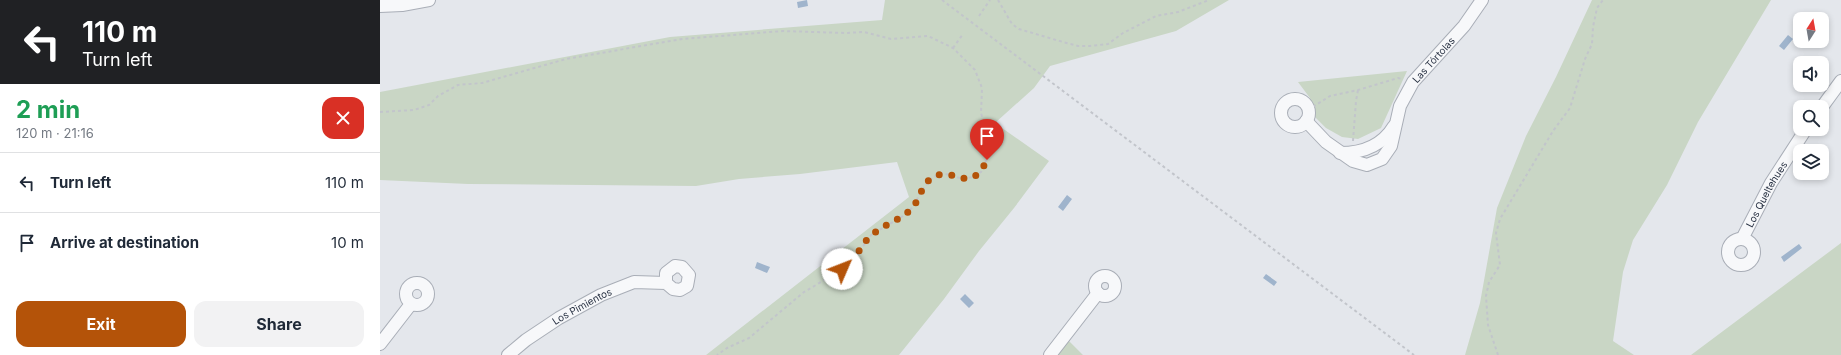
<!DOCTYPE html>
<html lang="en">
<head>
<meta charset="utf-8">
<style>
  body { margin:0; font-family:Inter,sans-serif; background:#f2f2f3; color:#1f2937; height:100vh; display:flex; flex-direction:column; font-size:15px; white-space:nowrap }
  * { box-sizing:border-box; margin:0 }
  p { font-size:13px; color:#747a83 }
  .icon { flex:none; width:22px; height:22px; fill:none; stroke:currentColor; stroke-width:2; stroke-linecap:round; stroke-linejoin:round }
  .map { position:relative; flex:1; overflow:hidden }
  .side { display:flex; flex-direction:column; background:#fff; width:380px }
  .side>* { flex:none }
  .guide { background:#202124; color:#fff; overflow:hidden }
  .needle { width:26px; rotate:11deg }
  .tools { position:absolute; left:1413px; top:12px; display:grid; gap:8px }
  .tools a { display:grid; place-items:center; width:36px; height:36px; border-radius:8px; background:#fff; box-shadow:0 2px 6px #0003; font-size:20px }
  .pin { position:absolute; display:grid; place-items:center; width:34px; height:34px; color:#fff; margin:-41px -17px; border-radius:50% 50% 50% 0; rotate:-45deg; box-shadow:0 0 4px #0007 }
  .pin .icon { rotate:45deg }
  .me { position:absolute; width:44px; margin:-22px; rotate:46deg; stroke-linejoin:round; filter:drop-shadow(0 0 3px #0008) }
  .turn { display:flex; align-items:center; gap:14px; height:84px; padding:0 16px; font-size:18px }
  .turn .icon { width:52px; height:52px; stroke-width:2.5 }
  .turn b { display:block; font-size:28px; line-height:34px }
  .round { display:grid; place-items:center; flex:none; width:42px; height:42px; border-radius:12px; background:#f2f2f3 }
  .head { display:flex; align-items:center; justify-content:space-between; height:68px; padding:0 16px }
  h1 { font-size:24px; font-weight:700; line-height:30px; color:#1e9e55 }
  .cta { display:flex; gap:8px; margin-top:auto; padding:8px 16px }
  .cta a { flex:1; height:46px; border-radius:12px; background:#b45309; color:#fff; font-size:16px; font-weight:700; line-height:46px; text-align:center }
  .cta a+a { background:#f2f2f3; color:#1f2937 }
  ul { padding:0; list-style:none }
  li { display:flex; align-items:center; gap:12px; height:60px; padding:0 16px; border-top:1px solid #e0e1e3 }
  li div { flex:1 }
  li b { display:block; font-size:15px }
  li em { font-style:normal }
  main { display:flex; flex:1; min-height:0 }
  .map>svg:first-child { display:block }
</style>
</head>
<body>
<main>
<section class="side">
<div class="guide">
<div class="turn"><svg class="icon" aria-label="left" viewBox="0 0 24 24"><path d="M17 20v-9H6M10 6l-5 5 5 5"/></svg><div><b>110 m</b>Turn left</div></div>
</div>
<div class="head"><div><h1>2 min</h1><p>120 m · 21:16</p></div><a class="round" style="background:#d93025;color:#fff"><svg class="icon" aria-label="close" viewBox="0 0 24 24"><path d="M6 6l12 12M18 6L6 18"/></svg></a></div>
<ul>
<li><svg class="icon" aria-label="left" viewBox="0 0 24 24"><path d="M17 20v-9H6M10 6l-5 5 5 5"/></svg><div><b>Turn left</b></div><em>110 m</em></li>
<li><svg class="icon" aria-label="arrive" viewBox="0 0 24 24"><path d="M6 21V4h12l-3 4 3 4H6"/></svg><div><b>Arrive at destination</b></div><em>10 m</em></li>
</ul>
<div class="cta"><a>Exit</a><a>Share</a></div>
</section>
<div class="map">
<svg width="1461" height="355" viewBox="0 0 1461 355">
  <rect width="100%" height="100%" fill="#e4e7ec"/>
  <path fill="#c9d6c5" d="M505,0H849L796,31L670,66L654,88L615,123L669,161L634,208L599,251L564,299L519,355H326L529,197L517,162L420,174L359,179L316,186L88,184L0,180V92L290,37L502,20Z
    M1212,0H1391L1318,122L1287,185L1253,240L1243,272L1233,341L1254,355H1085L1100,303L1117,208L1146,136L1176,77Z
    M1027,71L1001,128L978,139L962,137L946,128L934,116L930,98L918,82Z
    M1461,243V355H1311Z
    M688,340L703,355H674Z"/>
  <path fill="#9fb4cc" d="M427,0L428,6L418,8L417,2Z
    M1408,35L1413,39L1404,50L1399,46Z
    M687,195L692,199L683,211L678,207Z
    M1419,244L1422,248L1404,262L1401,257Z
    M377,262L390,267L387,273L375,268Z
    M886,274L897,282L894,286L883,278Z
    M585,294L594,303L589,308L580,299Z"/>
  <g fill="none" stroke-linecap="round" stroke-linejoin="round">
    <g stroke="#a9aeb7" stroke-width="14">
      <g id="minor">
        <path d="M0,6L22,5L49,0"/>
        <circle cx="915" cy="113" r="14"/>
        <path d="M1442,107L1461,81"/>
        <path id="s1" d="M926,121L946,142L973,161L987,165L1002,159L1011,146L1020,106L1033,82L1084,26L1102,0"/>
        <path d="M960,153C982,153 1002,146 1014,126"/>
        <path id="s2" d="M1362,239L1391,183L1426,129"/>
        <circle cx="1361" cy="252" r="13"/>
        <circle cx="725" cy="286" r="10"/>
        <circle cx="37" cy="294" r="11"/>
        <path d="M0,344L31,304"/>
        <path id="s3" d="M128,355L146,340L179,318L221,295L254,282L286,283L293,289L300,290L307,286L309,275L302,267L295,266L286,273V283"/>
        <path d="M670,355L718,293"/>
      </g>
    </g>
    <path stroke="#c2c5cb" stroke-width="2" stroke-dasharray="3 3" stroke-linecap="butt" d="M562,0L1034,355
      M618,0L632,24L639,29L683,42L698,46H710L728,44L743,33L776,16L798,12L829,0
      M599,16L610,0
      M573,48L583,34
      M928,110L950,96L978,90L1018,78L1022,79
      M0,112L34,110L49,105L58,96L78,85L102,83L186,59L302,39L403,31L465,33L484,32L511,39L548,36L573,48L595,70L602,88L601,113L609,142L610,152L601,172L593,177L583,179L562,173L552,178L542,190L533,207L523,216L491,235L470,265L424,292L369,338L347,348L337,355
      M973,141L976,101L978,90
      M1118,355L1108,325L1106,296L1109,282L1120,265L1116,233L1120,219L1173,131L1190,108L1205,59L1212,44L1213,27L1217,8L1223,0"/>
    <use href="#minor" stroke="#f7f8fa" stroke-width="12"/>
  </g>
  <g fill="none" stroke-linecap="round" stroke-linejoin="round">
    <path stroke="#b45309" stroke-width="7" stroke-dasharray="0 12.6" d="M462,269C477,261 480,244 492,235C504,224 522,220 533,207C540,198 542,184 553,177C575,165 589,197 607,160"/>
  </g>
  <g text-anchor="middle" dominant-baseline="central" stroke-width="4" stroke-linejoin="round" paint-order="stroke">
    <g font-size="10" fill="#2b3445" stroke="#f4f6f9">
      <text stroke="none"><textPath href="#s1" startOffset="207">Las Tórtolas</textPath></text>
      <text stroke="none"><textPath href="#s2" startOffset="51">Los Queltehues</textPath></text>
      <text stroke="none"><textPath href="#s3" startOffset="89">Los Pimientos</textPath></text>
    </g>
  </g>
</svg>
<div class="tools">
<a><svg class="needle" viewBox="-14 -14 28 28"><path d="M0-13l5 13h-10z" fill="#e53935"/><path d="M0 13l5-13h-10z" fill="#747a83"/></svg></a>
<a><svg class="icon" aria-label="sound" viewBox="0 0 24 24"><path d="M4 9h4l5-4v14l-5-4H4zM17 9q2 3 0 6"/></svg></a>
<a><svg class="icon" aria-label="search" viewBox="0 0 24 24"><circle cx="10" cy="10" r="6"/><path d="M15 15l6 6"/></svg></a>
<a><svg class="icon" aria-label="layers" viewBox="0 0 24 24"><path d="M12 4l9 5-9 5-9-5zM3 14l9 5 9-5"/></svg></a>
</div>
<div class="pin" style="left:607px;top:160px;background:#d93025"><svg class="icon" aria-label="arrive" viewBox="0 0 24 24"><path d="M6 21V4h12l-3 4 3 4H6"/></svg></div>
<svg class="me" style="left:462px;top:269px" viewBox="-20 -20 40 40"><circle r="19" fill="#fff"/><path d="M0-13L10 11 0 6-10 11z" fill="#b45309"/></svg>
</div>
</main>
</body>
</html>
